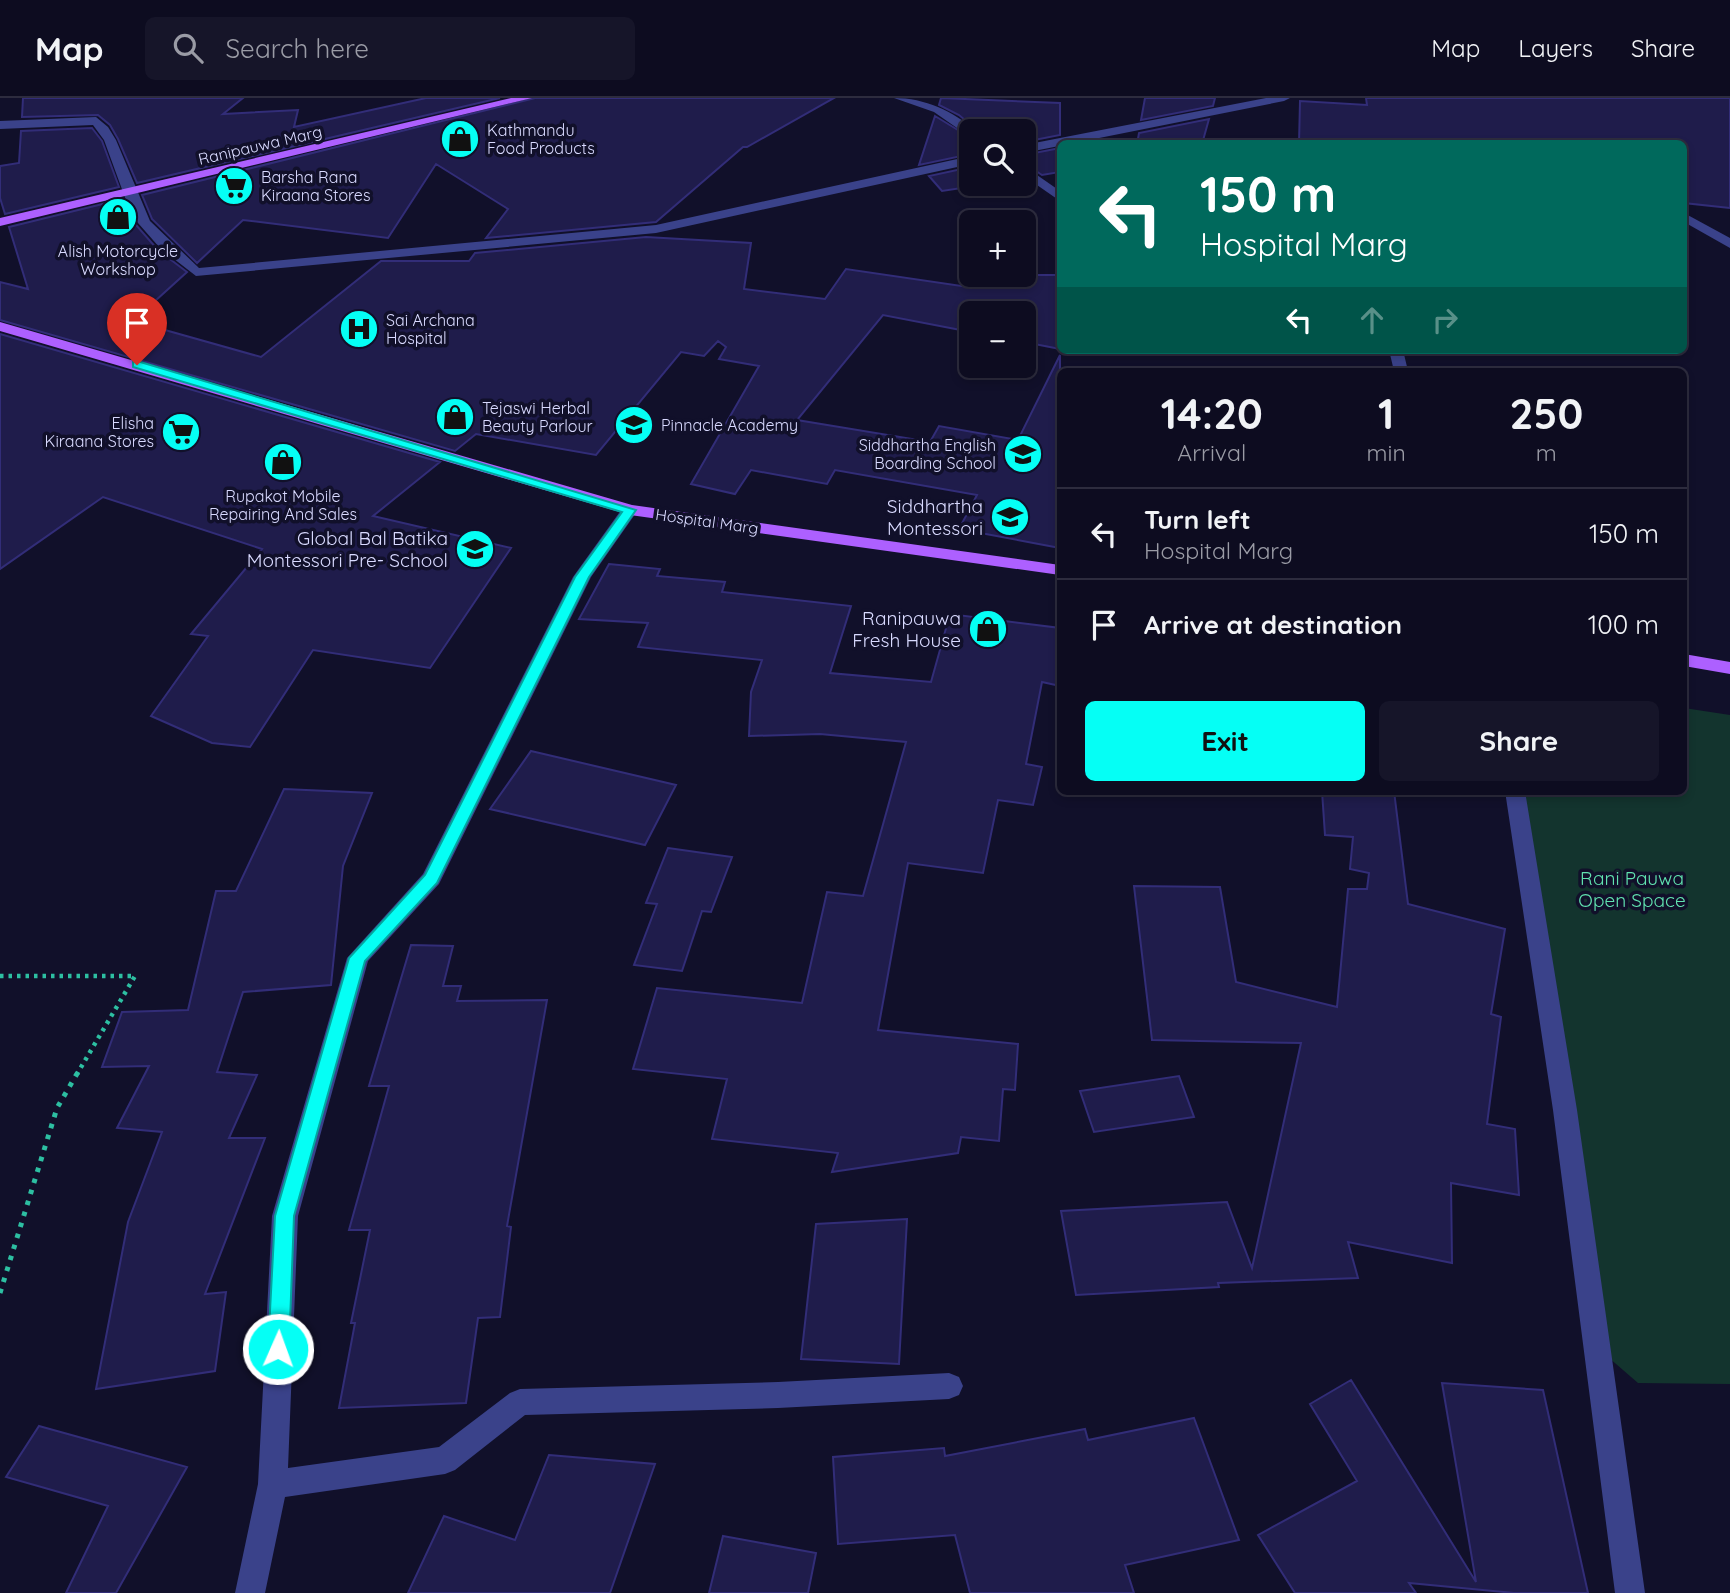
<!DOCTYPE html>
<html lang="en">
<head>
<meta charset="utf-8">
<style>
  body { margin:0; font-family:Quicksand,sans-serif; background:#161529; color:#f1f3f6; height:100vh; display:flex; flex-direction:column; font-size:26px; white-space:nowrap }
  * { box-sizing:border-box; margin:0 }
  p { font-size:23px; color:#9a9ba5 }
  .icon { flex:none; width:38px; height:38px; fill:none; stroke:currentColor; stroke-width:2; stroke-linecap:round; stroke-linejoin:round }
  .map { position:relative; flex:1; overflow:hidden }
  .panel { position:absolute; left:1057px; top:270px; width:630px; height:427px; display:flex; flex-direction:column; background:#0d0c20; border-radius:10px; box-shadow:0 4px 10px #0003,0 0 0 2px #2d2c3e }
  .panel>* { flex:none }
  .top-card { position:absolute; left:1057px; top:42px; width:630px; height:214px; border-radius:10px; box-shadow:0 4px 10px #0003,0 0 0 2px #2d2c3e; background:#00695c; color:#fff; overflow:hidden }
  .fabs { position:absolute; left:959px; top:21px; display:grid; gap:14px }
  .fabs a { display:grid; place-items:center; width:77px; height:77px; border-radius:10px; background:#0d0c20; box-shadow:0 4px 10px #0003,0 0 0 2px #2d2c3e; font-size:35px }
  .pin { position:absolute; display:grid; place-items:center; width:60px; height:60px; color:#fff; margin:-72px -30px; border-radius:50% 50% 50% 0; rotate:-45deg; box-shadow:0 0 7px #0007 }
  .pin .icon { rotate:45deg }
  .me { position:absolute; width:77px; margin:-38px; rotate:2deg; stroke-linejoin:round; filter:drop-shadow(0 0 5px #0008) }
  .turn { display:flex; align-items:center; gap:24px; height:147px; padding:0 28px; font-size:32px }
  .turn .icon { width:91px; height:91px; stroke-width:2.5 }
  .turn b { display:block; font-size:49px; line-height:60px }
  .lanes { display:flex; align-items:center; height:66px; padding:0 28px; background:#0003; justify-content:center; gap:35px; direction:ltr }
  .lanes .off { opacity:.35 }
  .eta { display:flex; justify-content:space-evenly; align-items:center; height:119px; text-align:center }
  .eta b { font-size:42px; font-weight:800; line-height:49px }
  .primary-button { display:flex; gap:14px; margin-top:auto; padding:14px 28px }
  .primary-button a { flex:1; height:80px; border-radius:10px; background:#05fff5; color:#111; font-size:28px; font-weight:800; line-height:80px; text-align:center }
  .primary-button a+a { background:#161529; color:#f1f3f6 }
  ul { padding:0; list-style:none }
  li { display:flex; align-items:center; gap:21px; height:91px; padding:0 28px; border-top:2px solid #2d2c3e }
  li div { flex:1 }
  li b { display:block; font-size:26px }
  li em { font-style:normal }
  header { display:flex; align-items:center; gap:42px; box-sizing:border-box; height:98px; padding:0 35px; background:#0d0c20; border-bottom:2px solid #2d2c3e }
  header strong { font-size:33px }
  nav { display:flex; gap:38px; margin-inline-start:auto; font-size:24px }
  .search { width:490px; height:63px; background:#161529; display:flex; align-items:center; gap:18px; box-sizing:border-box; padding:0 24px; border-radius:10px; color:#9a9ba5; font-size:26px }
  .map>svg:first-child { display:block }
</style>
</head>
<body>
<header>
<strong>Map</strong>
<div class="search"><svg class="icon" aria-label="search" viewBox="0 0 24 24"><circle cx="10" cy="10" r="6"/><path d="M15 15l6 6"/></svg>Search here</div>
<nav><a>Map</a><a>Layers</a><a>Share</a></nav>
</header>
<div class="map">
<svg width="1730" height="1495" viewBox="0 0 1730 1495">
  <rect width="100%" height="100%" fill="#11102a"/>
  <path fill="#13342e" d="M1684,610L1730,617V1286L1638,1285L1593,1246L1520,693H1684Z"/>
  <path fill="#1f1c4b" stroke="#322d78" stroke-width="2" d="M23,0H243L223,16L298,12L294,29L426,0H500L137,85L118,41L110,27L98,17L22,19Z
    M535,0H834L747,49H743L656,124L486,140L508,111L436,66L388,140L243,122L197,165L152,121L142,97Z
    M941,0L1060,5V37L1024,44V33H978L959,17L939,7Z
    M1145,0H1215L1213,8L1141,22Z
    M1366,0H1730V110L1684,105V46H1299L1300,3L1367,7Z
    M935,18L971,40V56L919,67Z
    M1209,21L1202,46H1137L1139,35Z
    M92,30L102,43L119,89L5,116L0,100V68L19,65L21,33Z
    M1060,50V74L1042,77L1024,65V57Z
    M971,69V86H988L942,93L929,78Z
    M123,101L136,127L158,152L187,174L133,223L261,259L381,163H469L475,155L646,139L751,145L744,191L825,201L846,171L968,189L978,177H1060V251L1024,244V215H971V234L883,217L797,322L930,344L939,328L1018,342L1060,257V450L959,431L977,397L835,372L827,386L751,372L735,396L691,386L759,268L719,261L726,249L718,243L704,258L681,254L596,357L476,336L455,353L0,222V184L28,191L9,129Z
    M0,236L440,364L373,418L511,450L430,570L313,552L250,649L212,645L151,618L208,538L191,536L262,451L103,399L0,471Z
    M609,466L660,471L657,478L725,484L722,494L851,508L830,575L931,584L950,516L1060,530V588L1042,584L1026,666L1042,669L1033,707L998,702L983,775L908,765L878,932L1018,946L1015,992L1003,991L999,1043L961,1039L958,1055L832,1074L838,1055L712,1041L727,981L633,971L657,890L802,905L827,794L863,798L906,644L820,636L749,638L751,594L762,562L638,549L648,525L579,521Z
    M531,653L676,687L645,747L490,711Z
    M284,691L372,695L343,768L331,887L243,894L217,974L257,977L229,1040H265L205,1196L226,1194L215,1273L96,1291L128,1124L162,1034L117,1030L149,968L102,969L122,914L188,912L216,793H236Z
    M1322,693H1394L1408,806L1505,831L1491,916L1501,919L1487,1026L1515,1031L1519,1097L1451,1085L1452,1165L1348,1144L1358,1180L1218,1185L1219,1189L1076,1197L1061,1113L1227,1104L1252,1170L1301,945L1152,942L1134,788L1220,789L1236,884L1337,909L1348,791H1367L1369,775L1350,771L1353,739L1325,737Z
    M668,750L732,759L711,814L702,813L682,873L634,867L657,806L646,805Z
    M411,847L453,848L443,888H461L457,903L547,902L507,1128L511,1129L500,1219L478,1220L466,1305L339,1310L355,1225H351L370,1132H349L389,988H369Z
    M1179,978L1194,1019L1094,1034L1080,993Z
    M907,1121L899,1266L801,1261L816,1126Z
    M1351,1282L1476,1484L1442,1285L1543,1292L1588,1495H1514L1409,1485L1416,1495H1295L1258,1437L1357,1383L1310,1306Z
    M1194,1320L1239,1442L1125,1467L1134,1495H970L955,1437L838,1446L833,1359L944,1350L945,1358L1085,1331L1088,1342Z
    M39,1328L187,1369L116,1495H66L108,1408L6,1379Z
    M549,1357L655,1366L610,1495H408L444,1418L515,1442Z
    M723,1438L816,1455L808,1495H709Z"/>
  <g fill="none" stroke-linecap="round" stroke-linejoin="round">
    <path stroke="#2dbfa2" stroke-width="4.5" stroke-dasharray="3.5 5" stroke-linecap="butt" d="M0,878H135L77,976"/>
    <path stroke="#2dbfa2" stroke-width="5" stroke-dasharray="4.5 7" stroke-linecap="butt" d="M0,1195L57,1010L78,974"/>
    <path fill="#3a428a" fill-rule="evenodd" d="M894,0C925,0 953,13 976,33H971V38L967,37L934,14Z
      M1266,0H1290L1284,3L1024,55V47Z
      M96,19L108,29L116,42L150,123L199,170L656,127L971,58V66L656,135L196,178L160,150L138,125L127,105L104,42L93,27L0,31V23Z
      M1024,68L1060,93V103L1024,78Z
      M1684,115L1730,140V150L1684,124Z
      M1389,252H1403L1408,273H1394Z
      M630,407L638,412L591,479L439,786L368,863L298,1118L288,1370L439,1349L510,1295L520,1291L778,1284L949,1275L959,1279L963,1288L959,1297L949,1301L778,1310L525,1317L455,1372L445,1376L285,1399L265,1495H235L258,1386L272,1118L347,860L423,776L573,479L624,408Z
      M1505,693H1525L1577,1012L1645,1495H1615L1553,1012Z"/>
    <path fill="#ad60ff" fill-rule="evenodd" d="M511,0H532L0,128V120Z
      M0,224L632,407L1060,467V477L630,417L0,233Z
      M1684,556L1730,564V576L1684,568Z"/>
  </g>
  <path fill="#05fff5" stroke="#03a69f" stroke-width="2" d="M137,263L636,412L589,479L437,785L365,863L294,1118L289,1251L286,1258L278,1261L271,1258L268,1251L275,1118L349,860L425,777L575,479L622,414L133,269V264Z"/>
  <defs>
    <g id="shop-disc" transform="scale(2.0125)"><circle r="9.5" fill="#05fff5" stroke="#11102a"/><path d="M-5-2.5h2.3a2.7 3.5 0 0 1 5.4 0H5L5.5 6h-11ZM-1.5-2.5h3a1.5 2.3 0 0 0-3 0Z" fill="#111"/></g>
    <g id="supermarket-disc" transform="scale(2.0125)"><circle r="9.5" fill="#05fff5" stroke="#11102a"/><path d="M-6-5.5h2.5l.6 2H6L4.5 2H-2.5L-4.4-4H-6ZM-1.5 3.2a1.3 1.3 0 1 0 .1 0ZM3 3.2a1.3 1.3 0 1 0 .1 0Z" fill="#111"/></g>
    <g id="hospital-disc" transform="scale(2.0125)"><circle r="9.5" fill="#05fff5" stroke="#11102a"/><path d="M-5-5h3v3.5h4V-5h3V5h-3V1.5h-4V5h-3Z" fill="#111"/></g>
    <g id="school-disc" transform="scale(2.0125)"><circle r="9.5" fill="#05fff5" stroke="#11102a"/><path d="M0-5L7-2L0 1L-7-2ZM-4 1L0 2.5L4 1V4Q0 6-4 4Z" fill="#111"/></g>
  </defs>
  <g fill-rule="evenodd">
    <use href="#shop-disc" x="460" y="41"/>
    <use href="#supermarket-disc" x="234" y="88"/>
    <use href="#shop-disc" x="118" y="119"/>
    <use href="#hospital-disc" x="359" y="231"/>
    <use href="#shop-disc" x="455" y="319"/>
    <use href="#school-disc" x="634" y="327"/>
    <use href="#supermarket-disc" x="181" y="334"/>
    <use href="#school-disc" x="1023" y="356"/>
    <use href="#shop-disc" x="283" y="364"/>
    <use href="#school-disc" x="1010" y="419"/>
    <use href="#school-disc" x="475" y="451"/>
    <use href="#shop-disc" x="988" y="531"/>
  </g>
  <g text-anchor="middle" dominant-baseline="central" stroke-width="7" stroke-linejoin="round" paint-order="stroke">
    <g font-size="16" fill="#d9daff" stroke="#11102a" text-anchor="start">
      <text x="487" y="32">Kathmandu<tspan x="487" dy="18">Food Products</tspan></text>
      <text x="261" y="79">Barsha Rana<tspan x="261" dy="18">Kiraana Stores</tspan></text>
      <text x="118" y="153" text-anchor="middle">Alish Motorcycle<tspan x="118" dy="18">Workshop</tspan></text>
      <text x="386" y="222">Sai Archana<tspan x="386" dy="18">Hospital</tspan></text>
      <text x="482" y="310">Tejaswi Herbal<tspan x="482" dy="18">Beauty Parlour</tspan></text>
      <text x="154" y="325" text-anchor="end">Elisha<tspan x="154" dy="18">Kiraana Stores</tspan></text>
      <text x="661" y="327">Pinnacle Academy</text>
      <text x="996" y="347" text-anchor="end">Siddhartha English<tspan x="996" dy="18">Boarding School</tspan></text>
      <text x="283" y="398" text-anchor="middle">Rupakot Mobile<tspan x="283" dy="18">Repairing And Sales</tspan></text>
    </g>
    <g font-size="16" fill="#d9daff" stroke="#11102a">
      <text transform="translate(260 47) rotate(-13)">Ranipauwa Marg</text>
      <text transform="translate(707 423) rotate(8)">Hospital Marg</text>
    </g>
    <g font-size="19" fill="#d9daff" stroke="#11102a" text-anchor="end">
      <text x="983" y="408">Siddhartha<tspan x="983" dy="22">Montessori</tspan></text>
      <text x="448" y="440">Global Bal Batika<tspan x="448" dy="22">Montessori Pre- School</tspan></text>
      <text x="961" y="520">Ranipauwa<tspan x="961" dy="22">Fresh House</tspan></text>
    </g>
    <g font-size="19" fill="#61e3b0" stroke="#11102a">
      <text x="1632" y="780">Rani Pauwa<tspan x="1632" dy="22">Open Space</tspan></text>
    </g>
  </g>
</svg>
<div class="fabs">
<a><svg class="icon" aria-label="search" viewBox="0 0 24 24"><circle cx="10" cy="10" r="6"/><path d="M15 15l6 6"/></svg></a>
<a>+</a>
<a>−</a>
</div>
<div class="pin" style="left:137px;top:267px;background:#d93025"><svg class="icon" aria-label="arrive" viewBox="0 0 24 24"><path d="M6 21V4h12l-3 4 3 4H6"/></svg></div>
<svg class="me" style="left:278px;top:1251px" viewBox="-20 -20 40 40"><circle r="17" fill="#05fff5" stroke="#fff" stroke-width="3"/><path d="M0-11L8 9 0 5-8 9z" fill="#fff"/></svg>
<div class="top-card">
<div class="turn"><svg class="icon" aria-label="left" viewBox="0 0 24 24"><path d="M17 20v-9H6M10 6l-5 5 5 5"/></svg><div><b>150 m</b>Hospital Marg</div></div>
<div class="lanes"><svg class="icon" aria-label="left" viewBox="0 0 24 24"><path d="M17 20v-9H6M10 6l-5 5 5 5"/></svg><svg class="icon off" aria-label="ahead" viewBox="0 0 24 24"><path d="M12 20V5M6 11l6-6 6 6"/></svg><svg class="icon off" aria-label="right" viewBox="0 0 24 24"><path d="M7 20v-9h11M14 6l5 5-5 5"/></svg></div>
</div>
<section class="panel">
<div class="eta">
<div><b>14:20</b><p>Arrival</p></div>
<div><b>1</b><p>min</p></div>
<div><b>250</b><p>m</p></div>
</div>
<ul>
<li><svg class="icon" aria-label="left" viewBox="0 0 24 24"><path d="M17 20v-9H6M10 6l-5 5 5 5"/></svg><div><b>Turn left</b><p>Hospital Marg</p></div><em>150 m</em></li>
<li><svg class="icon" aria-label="arrive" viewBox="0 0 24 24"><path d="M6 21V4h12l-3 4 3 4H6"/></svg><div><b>Arrive at destination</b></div><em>100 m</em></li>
</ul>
<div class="primary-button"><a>Exit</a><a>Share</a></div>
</section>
</div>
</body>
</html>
